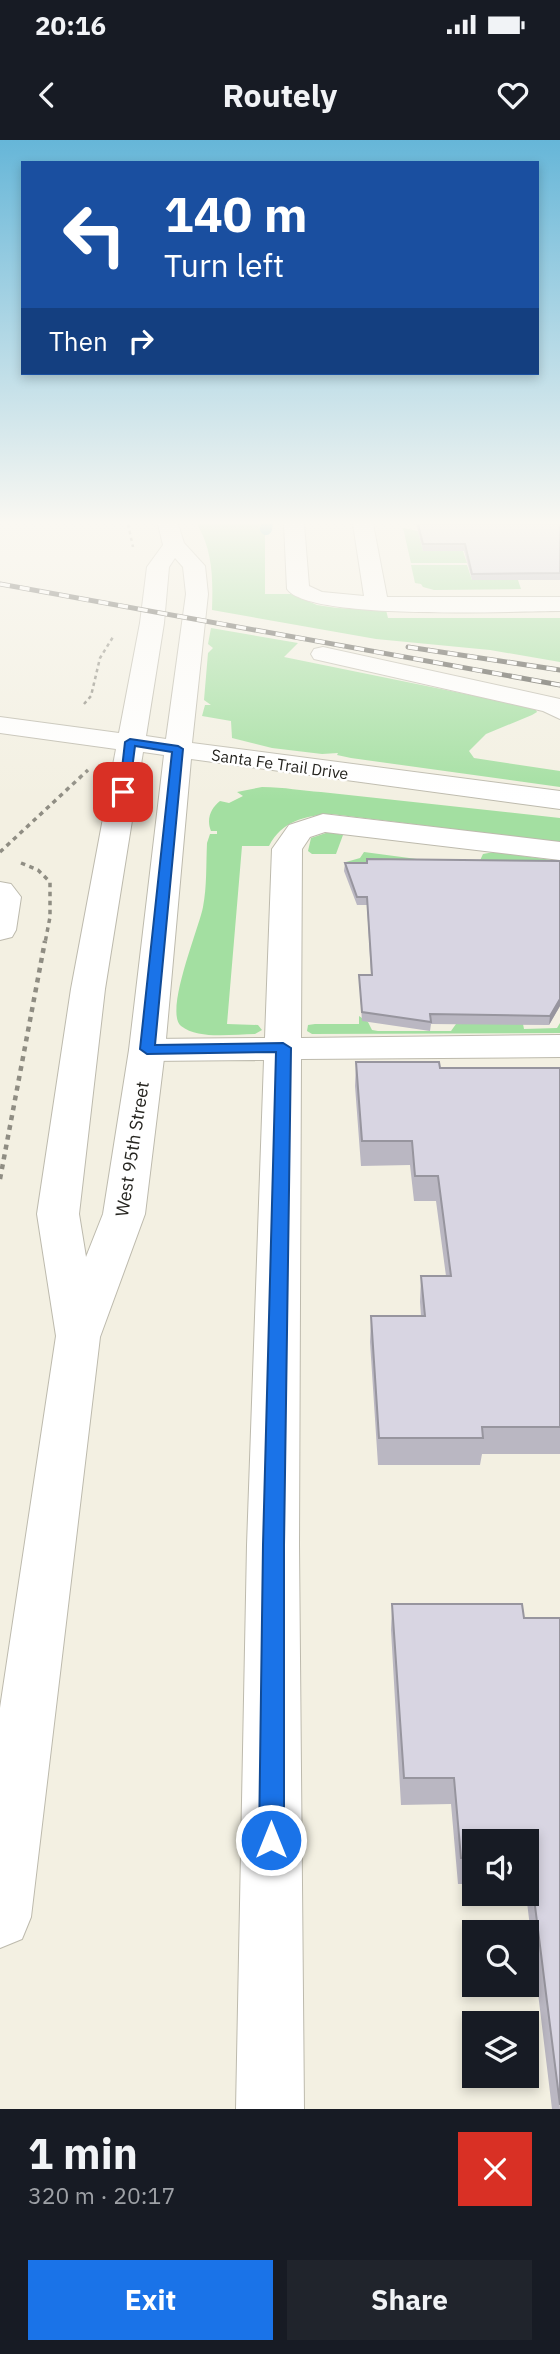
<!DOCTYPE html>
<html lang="en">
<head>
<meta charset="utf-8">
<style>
  body { margin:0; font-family:"IBM Plex Sans",sans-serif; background:#20242c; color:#f1f3f6; height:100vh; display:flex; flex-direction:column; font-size:26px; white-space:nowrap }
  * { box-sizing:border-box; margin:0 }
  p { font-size:23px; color:#9ea1a6 }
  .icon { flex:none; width:38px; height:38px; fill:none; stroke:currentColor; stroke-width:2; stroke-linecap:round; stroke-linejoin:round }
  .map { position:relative; height:1969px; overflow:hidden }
  .drawer { display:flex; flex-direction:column; background:#171b24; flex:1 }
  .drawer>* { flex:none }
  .hud { position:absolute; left:21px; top:21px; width:518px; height:214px; border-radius:0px; box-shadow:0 4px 10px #0003; background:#1a4fa0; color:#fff; overflow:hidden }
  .buttons { position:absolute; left:462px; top:1689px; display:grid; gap:14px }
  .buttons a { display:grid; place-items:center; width:77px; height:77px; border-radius:0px; background:#171b24; box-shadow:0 4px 10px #0003; font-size:35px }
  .pin { position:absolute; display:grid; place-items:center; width:60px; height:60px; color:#fff; margin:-30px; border-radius:14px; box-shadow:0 4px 10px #0006 }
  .me { position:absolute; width:77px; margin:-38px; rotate:0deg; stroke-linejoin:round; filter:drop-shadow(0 0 5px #0008) }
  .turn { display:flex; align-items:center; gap:24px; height:147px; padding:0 28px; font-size:32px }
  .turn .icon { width:91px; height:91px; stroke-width:2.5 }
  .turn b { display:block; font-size:49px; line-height:60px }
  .then { display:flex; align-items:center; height:66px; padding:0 28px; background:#0003; gap:14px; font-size:26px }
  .round { display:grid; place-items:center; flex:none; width:74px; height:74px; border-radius:0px; background:#20242c }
  .overview { display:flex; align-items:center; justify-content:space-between; height:119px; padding:0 28px }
  h1 { font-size:42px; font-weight:800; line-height:52px }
  .button { display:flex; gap:14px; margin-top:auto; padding:14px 28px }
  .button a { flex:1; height:80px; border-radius:0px; background:#1a73e8; color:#fff; font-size:28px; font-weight:800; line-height:80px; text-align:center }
  .button a+a { background:#20242c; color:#f1f3f6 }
  .status { display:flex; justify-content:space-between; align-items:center; height:49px; padding:0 35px; background:#171b24; direction:ltr }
  .status svg { height:19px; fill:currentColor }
  header { display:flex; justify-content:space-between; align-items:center; height:91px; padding:0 28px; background:#171b24; font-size:32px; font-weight:800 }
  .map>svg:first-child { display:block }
</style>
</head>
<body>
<div class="status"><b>20:16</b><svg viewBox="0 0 49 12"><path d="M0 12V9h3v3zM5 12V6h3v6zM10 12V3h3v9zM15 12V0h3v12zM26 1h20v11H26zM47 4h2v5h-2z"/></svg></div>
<header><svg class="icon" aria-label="back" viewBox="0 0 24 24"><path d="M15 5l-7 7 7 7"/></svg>Routely<svg class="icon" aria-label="heart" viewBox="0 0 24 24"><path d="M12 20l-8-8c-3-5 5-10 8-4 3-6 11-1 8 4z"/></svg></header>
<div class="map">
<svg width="560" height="1969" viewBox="0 0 560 1969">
  <rect width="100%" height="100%" fill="#f3f0e2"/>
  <path fill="#a3dfa1" d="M197,384H265V454H291L317,465L337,468L386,470L388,478H560V522L490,510L376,499L212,470C213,439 213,411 197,384Z
    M403,388L418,391L423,411H463L467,423H411Z
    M411,425H467L472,440H518L521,449L434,450L423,447L421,444L415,443Z
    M211,488L298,503L284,517L535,568L537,572L532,575L486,594L469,611L474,618L560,631V647L351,618L337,615L338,613L322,614L272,608L232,598L231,581L202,576L205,565H211L204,560L208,513L213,508L208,504Z
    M262,647C285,647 302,651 321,652L560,678V702L331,674C304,676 282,681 269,706H242L227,884L258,885L262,890L255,894C233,894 199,900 181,886C164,872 199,788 203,767C207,747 206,724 207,703L210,694H217V691H211C206,679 211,668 220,661L229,663L243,656L237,652Z
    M329,692L343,695L336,714H312L308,711L311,698Z
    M364,712L477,727L483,714L494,712L560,721V729L346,732V722L360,718Z
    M359,876L368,882L372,890L378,891H451L456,884H523L524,889L557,888L560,883V893L312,894L307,891L308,885L315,884H359Z"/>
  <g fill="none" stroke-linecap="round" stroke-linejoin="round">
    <path stroke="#44b8bf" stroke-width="12" d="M266,389L267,384"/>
    <g stroke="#bdbaad" stroke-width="2">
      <path id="minor" d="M284,384H304L309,446L322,452L364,456L353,384H373L387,457H560V471C515,471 309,481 287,449Z
        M323,507L560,559V579L543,571L314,519L311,514L314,509Z
        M323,674L560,702V720L325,692L310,697L302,709L301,898L560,895V917L301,919L299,1405L304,1969H236L247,1405L264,920L147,921L134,918L129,910L134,902L147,899L265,898L272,709L289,685Z
        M0,742L11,744L21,757L16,790L12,797L0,800Z"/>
    </g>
    <g stroke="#bdbaad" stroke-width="2">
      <path id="major" d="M158,384H178L184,403L205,426L208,454L192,603L560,651V669L191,619L165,910L145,1074L100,1197L31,1777L22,1799L0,1808V1568L56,1196L37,1074L71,849L116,609L0,593V577L119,593L140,483L147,427L163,405ZM175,418L183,427L186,454L166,599L146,596L164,483L169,427ZM143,612L164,615L129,910L103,1074L86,1117L79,1074L105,849Z"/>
    </g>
    <path stroke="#8f8d83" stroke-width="2.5" stroke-dasharray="3.5 3.5" stroke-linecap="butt" d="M128,384L133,407
      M84,564L91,556L100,518L113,497"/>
    <path stroke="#8f8d83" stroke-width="3.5" stroke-dasharray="4.5 4.5" stroke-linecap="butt" d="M0,712L88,630
      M21,723L38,730L50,742V777L45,803"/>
    <path stroke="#8f8d83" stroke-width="4.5" stroke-dasharray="5 5" stroke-linecap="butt" d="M0,1039L45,801"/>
    <use href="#minor" fill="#fff" fill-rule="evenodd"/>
    <use href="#major" fill="#fff" fill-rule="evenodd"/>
    <g stroke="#54534c" stroke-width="5">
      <path id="rail" d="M0,444L560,545
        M408,507L560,530"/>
    </g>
    <use href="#rail" stroke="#fff" stroke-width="3.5" stroke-dasharray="10" stroke-linecap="butt"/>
  </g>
  <path fill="#bab7c2" d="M416,384H560V440H472L464,411H423Z
    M345,723L560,866L549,885L431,884L430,891L362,881L359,835H371L367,765H357L344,731Z
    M356,922L440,928H560V1314H482L480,1325H378L370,1202L371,1176H421L420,1162L421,1136H446L436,1061H414L410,1025L361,1026L355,946Z
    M392,1464H522L560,1969H552L526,1754L527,1701H474V1744H458L451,1664L401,1665L391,1490Z"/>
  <path fill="#97959e" d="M560,859V866L549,885L550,876Z"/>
  <path fill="#d8d5e2" stroke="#97959e" stroke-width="2" d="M418,384H560V433L472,434L465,404H423Z
    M367,719L560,721V859L550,876L430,874L431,882L362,872L359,835H372L367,757H357L345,723H367Z
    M356,922H439L440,928H560V1287H482L483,1298H379L371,1176H425L421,1136H451L438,1036H415L412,1001H362Z
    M392,1464H522L524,1478H560V1965L529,1718H527V1701H474V1718H461L454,1638H404Z"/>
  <linearGradient id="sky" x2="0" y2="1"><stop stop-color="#66b6d8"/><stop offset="0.58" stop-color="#faf8f2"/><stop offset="1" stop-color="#faf8f2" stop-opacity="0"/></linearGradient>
  <rect width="560" height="660" fill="url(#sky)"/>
  <path fill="#1a73e8" stroke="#114b97" stroke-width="2" d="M130,599L178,606L183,609L155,905L283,903L291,908L284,1405V1700L280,1709L271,1712L263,1709L259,1700L263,1405L276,912L147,914L140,909L172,612L135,606L129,652L119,655L125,602Z"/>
  <g text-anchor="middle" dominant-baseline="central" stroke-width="5" stroke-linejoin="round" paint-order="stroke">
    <g font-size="16" fill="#262520" stroke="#fff">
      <text transform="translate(280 624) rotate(8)">Santa Fe Trail Drive</text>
    </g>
    <g font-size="18" fill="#262520" stroke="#fff">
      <text transform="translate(132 1009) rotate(-81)">West 95th Street</text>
    </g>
  </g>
</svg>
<div class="buttons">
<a><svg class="icon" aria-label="sound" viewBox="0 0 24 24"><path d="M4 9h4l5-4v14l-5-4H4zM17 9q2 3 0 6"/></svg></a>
<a><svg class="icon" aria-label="search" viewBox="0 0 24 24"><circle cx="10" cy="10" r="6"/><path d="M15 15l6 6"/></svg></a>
<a><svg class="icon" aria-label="layers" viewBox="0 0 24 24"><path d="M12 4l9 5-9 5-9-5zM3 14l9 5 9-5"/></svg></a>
</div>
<div class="pin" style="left:123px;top:652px;background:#d93025"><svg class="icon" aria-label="arrive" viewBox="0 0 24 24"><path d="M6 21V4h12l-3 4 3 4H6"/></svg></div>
<svg class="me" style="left:271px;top:1700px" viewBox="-20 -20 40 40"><circle r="17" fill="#1a73e8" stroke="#fff" stroke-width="3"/><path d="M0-11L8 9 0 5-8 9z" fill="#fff"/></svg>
<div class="hud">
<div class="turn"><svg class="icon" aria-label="left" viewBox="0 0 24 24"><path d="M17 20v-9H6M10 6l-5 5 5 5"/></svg><div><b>140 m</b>Turn left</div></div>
<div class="then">Then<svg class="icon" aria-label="right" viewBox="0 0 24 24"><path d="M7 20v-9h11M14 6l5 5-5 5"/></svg></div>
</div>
</div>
<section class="drawer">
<div class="overview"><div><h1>1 min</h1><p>320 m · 20:17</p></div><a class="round" style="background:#d93025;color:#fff"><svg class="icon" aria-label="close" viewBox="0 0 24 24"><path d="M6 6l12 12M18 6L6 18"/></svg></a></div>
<div class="button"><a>Exit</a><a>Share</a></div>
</section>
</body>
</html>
